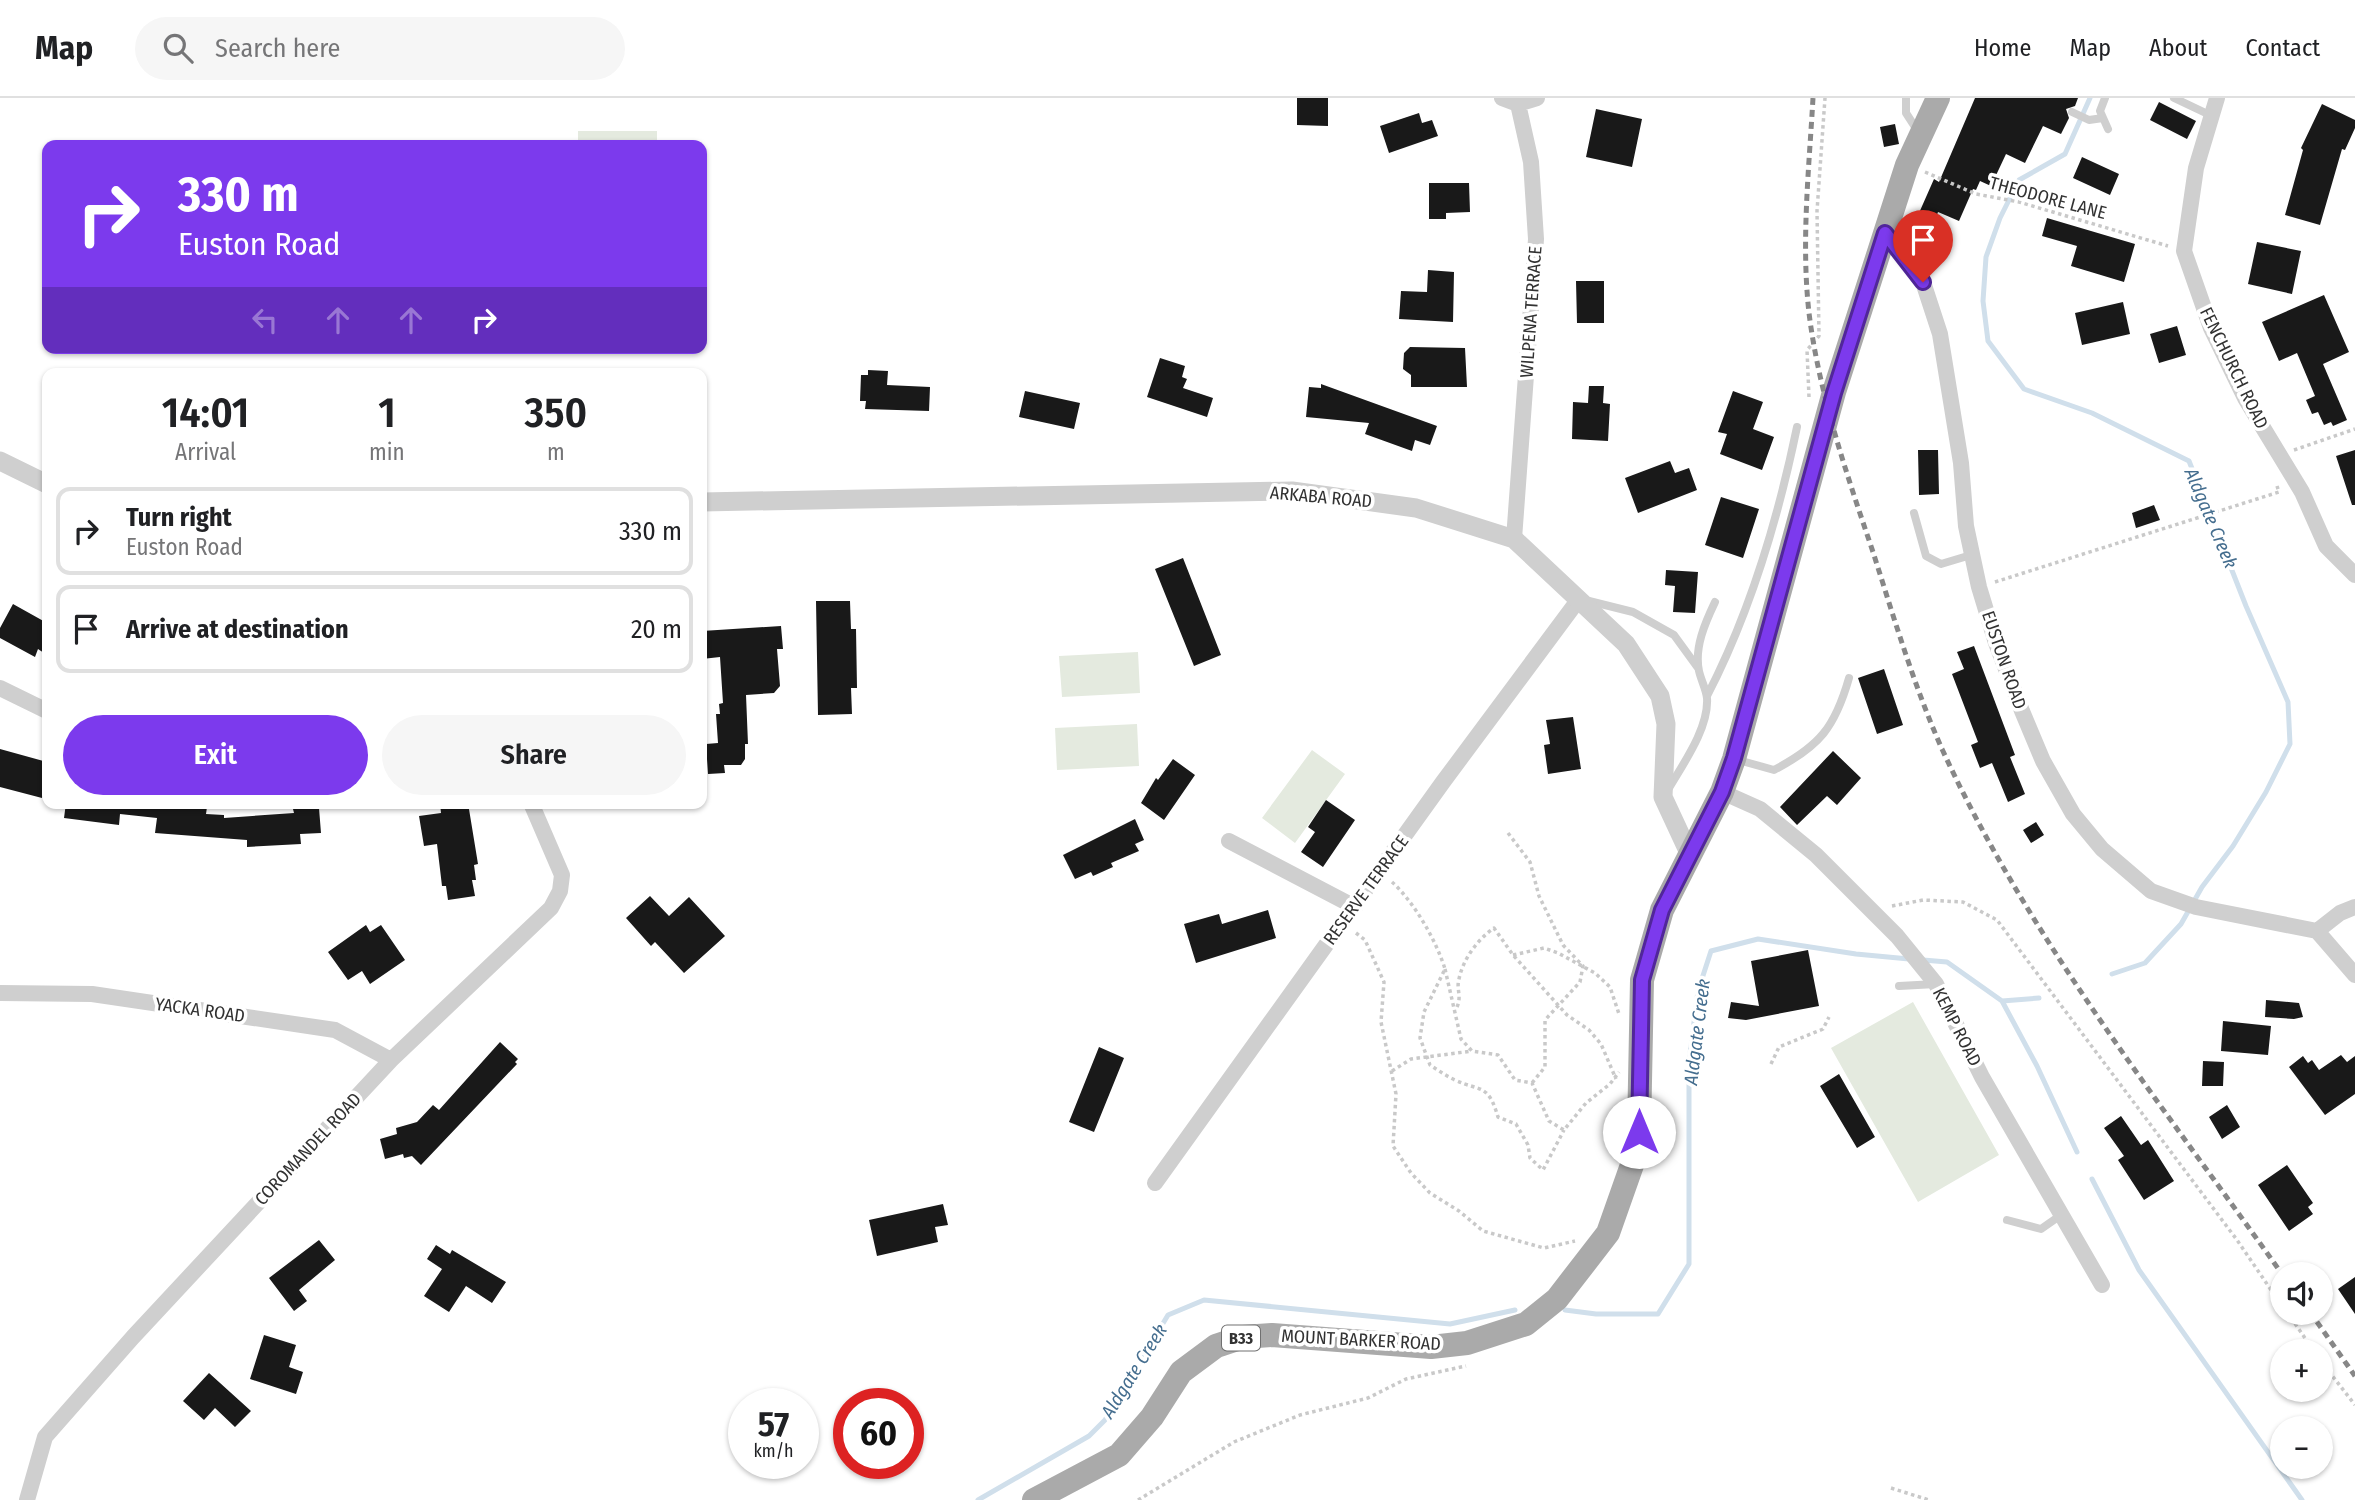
<!DOCTYPE html>
<html lang="en">
<head>
<meta charset="utf-8">
<style>
  body { margin:0; font-family:"Fira Sans Condensed",sans-serif; background:#f6f6f6; color:#202124; height:100vh; display:flex; flex-direction:column; font-size:26px; white-space:nowrap }
  * { box-sizing:border-box; margin:0 }
  p { font-size:23px; color:#757577 }
  .icon { flex:none; width:38px; height:38px; fill:none; stroke:currentColor; stroke-width:2; stroke-linecap:round; stroke-linejoin:round }
  .map { position:relative; flex:1; overflow:hidden }
  .details { position:absolute; left:42px; top:270px; width:665px; height:441px; display:flex; flex-direction:column; background:#fff; border-radius:14px; box-shadow:0 2px 5px #0004 }
  .details>* { flex:none }
  .hud { position:absolute; left:42px; top:42px; width:665px; height:214px; border-radius:14px; box-shadow:0 2px 5px #0004; background:#7c3aed; color:#fff; overflow:hidden }
  .controls { position:absolute; left:2270px; top:1164px; display:grid; gap:14px }
  .controls a { display:grid; place-items:center; width:63px; height:63px; border-radius:50%; background:#fff; box-shadow:0 2px 5px #0004; font-size:35px }
  .speed { position:absolute; left:728px; top:1290px; display:flex; gap:14px; font-size:35px; font-weight:700; text-align:center }
  .speed>* { display:grid; place-content:center; width:91px; height:91px; border-radius:50%; background:#fff; box-shadow:0 2px 5px #0004; line-height:1 }
  .speed small { font-size:18px; font-weight:400 }
  .speed .limit { border:10px solid #d22; background:#fff; color:#111 }
  .pin { position:absolute; display:grid; place-items:center; width:60px; height:60px; color:#fff; margin:-72px -30px; border-radius:50% 50% 50% 0; rotate:-45deg; box-shadow:0 0 7px #0007 }
  .pin .icon { rotate:45deg }
  .me { position:absolute; width:77px; margin:-38px; rotate:0deg; stroke-linejoin:round; filter:drop-shadow(0 0 5px #0008) }
  .turn { display:flex; align-items:center; gap:24px; height:147px; padding:0 21px; font-size:32px }
  .turn .icon { width:91px; height:91px; stroke-width:2.5 }
  .turn b { display:block; font-size:49px; line-height:60px }
  .lanes { display:flex; align-items:center; height:66px; padding:0 21px; background:#0003; justify-content:center; gap:35px; direction:ltr }
  .lanes .off { opacity:.35 }
  .eta { display:flex; justify-content:space-evenly; align-items:center; height:119px; text-align:center }
  .eta b { font-size:42px; font-weight:600; line-height:49px }
  .button { display:flex; gap:14px; margin-top:auto; padding:14px 21px }
  .button a { flex:1; height:80px; border-radius:42px; background:#7c3aed; color:#fff; font-size:28px; font-weight:600; line-height:80px; text-align:center }
  .button a+a { background:#f6f6f6; color:#202124 }
  ul { padding:0; list-style:none }
  li { display:flex; align-items:center; gap:21px; height:88px; margin:0 14px 10px; padding:0 7px; border:4px solid #e0e0e0; border-radius:14px }
  li div { flex:1 }
  li b { display:block; font-size:26px }
  li em { font-style:normal }
  header { display:flex; align-items:center; gap:42px; box-sizing:border-box; height:98px; padding:0 35px; background:#fff; border-bottom:2px solid #e0e0e0 }
  header strong { font-size:33px }
  nav { display:flex; gap:38px; margin-inline-start:auto; font-size:24px }
  .search { width:490px; height:63px; background:#f6f6f6; display:flex; align-items:center; gap:18px; box-sizing:border-box; padding:0 24px; border-radius:38px; color:#757577; font-size:26px }
  .map>svg:first-child { display:block }
</style>
</head>
<body>
<header>
<strong>Map</strong>
<div class="search"><svg class="icon" aria-label="search" viewBox="0 0 24 24"><circle cx="10" cy="10" r="6"/><path d="M15 15l6 6"/></svg>Search here</div>
<nav><a>Home</a><a>Map</a><a>About</a><a>Contact</a></nav>
</header>
<div class="map">
<svg width="2355" height="1402" viewBox="0 0 2355 1402">
  <rect width="100%" height="100%" fill="#fff"/>
  <path fill="#e4eadf" d="M578,33H657V47H578Z
    M1138,554L1140,595L1062,599L1059,558Z
    M1137,626L1139,668L1057,672L1055,630Z
    M1312,652L1345,676L1295,745L1262,720Z
    M1913,904L1999,1057L1918,1104L1831,950Z"/>
  <g fill="none" stroke-linecap="round" stroke-linejoin="round">
    <path stroke="#d0dfeb" stroke-width="5" d="M2090,0L2065,56L2019,82L2000,120L1986,159L1983,203L1988,243L2024,291L2092,315L2189,363L2246,508L2288,604L2290,646L2266,694L2233,748L2202,789L2181,826L2145,865L2112,876
      M1923,862L1947,864L2002,903L2039,900
      M2002,903L2037,968L2077,1054
      M2092,1081L2139,1172L2302,1402
      M1565,1212L1596,1216H1658L1689,1166V964L1698,893L1711,853L1758,841L1856,856L1909,861
      M978,1402L1089,1338L1105,1322L1168,1217L1204,1202L1450,1226L1515,1212"/>
  </g>
  <path fill="#191919" d="M1297,0H1328V28L1297,27Z
    M1975,0H2078L2075,8L2066,11L2069,20L2061,36L2043,28L2025,65L2006,56L1991,88L1980,83L1976,92L1973,91L1959,123L1938,114L1935,122L1919,115L1934,81L1939,84Z
    M2159,4L2196,23L2187,41L2150,22Z
    M2322,6L2355,22V30L2345,52L2342,51L2320,127L2285,117L2303,52L2301,50Z
    M1596,11L1642,21L1632,69L1586,59Z
    M1419,15L1422,25L1432,22L1438,38L1389,55L1380,28Z
    M1895,26L1899,46L1884,49L1880,29Z
    M2082,59L2119,76L2110,97L2073,80Z
    M1429,85H1469L1470,114L1446,115V121H1429Z
    M2047,120L2135,146L2124,184L2071,168L2077,148L2042,138Z
    M2257,144L2301,153L2292,196L2248,186Z
    M1428,172L1454,174L1453,224L1399,221L1401,193L1427,194Z
    M1576,183H1604V225H1577Z
    M2324,197L2349,254L2323,266L2347,322L2333,328L2331,324L2324,327L2318,314L2312,316L2306,302L2315,298L2297,255L2279,263L2262,224Z
    M2123,204L2130,236L2082,247L2075,215Z
    M2177,228L2186,257L2159,265L2150,236Z
    M1410,249L1465,250L1467,289H1411V277L1403,271L1404,255Z
    M1160,260L1185,268L1182,279L1187,281L1183,290L1213,300L1207,319L1147,299Z
    M868,272L888,273L887,287L930,289L929,313L865,311L866,303H860L861,277H868Z
    M1321,286L1437,328L1430,347L1415,342L1412,353L1365,336L1369,325L1306,319L1309,289L1321,290Z
    M1589,288H1604L1603,305L1610,306L1608,343L1572,341L1573,304L1588,305Z
    M1025,293L1080,305L1074,331L1019,319Z
    M1733,293L1763,304L1753,331L1774,339L1762,372L1720,356L1727,336L1718,334Z
    M1918,352H1938L1939,396L1919,397Z
    M2355,352V407H2352L2336,358Z
    M1670,363L1675,375L1689,370L1697,392L1638,415L1625,380Z
    M1721,399L1759,411L1743,460L1705,447Z
    M2154,407L2160,422L2136,430L2132,415Z
    M1183,460L1221,557L1194,568L1155,471Z
    M1666,472L1698,474L1695,515L1673,514L1675,488L1665,487Z
    M816,503H850L851,531H856L857,590H851L852,616L818,617Z
    M13,506L47,525V557L38,551L35,559L0,540V530Z
    M781,528L783,551H777L780,588L774,595L746,597L748,646H745V661L741,667H724L725,675L708,676L706,646L718,645L716,616H720L719,606L723,605L720,559L702,561V533Z
    M1974,548L2015,657L2010,659L2025,696L2008,704L1992,665L1980,670L1971,647L1978,644L1952,576L1964,571L1957,554Z
    M1884,571L1903,627L1877,636L1858,580Z
    M1573,619L1581,671L1548,676L1544,647L1550,646L1546,622Z
    M0,651L47,664V678L42,700L0,689Z
    M1833,653L1861,680L1837,707L1827,698L1797,727L1780,709Z
    M1173,661L1195,677L1164,722L1141,705L1156,680L1158,682Z
    M1326,702L1355,722L1323,769L1301,754L1315,734L1308,729Z
    M66,705H165L207,709L206,716L224,717V720L294,715L293,711L319,710L321,735L300,736L301,746L247,749V742L155,735L157,720L120,716L119,727L64,720Z
    M440,705H468L478,766L474,767L476,782H472L475,798L448,802L446,788H442L437,746L424,748L419,718L441,715Z
    M1135,721L1144,742L1135,746L1139,753L1111,765L1113,769L1093,778L1091,774L1075,781L1063,757Z
    M2036,724L2044,737L2031,745L2023,732Z
    M650,798L669,818L689,799L725,838L684,875L655,844L651,848L626,820Z
    M1268,812L1276,840L1196,865L1184,826L1219,816L1222,826Z
    M366,827L370,834L381,827L405,862L370,886L362,873L348,882L328,854Z
    M1808,852L1819,908L1746,922L1728,920L1731,904L1759,908L1751,863Z
    M2266,902L2299,905L2303,919L2294,921L2265,919Z
    M2223,923L2271,928L2268,957L2221,953Z
    M500,944L518,961L515,964L517,966L421,1067L412,1058L404,1060L403,1056L385,1061L380,1041L397,1036L396,1030L417,1024L433,1007L439,1012Z
    M1099,949L1124,960L1094,1034L1069,1024Z
    M2341,957L2347,964L2355,958V996L2325,1017L2289,969L2303,958L2308,965L2312,962L2319,972Z
    M2203,963L2224,964L2223,988H2202Z
    M1839,976L1875,1039L1857,1050L1820,988Z
    M2227,1007L2240,1029L2222,1041L2209,1019Z
    M2121,1018L2141,1047L2148,1042L2174,1083L2144,1102L2118,1062L2124,1058L2104,1030Z
    M2287,1067L2313,1105L2308,1109L2313,1116L2289,1133L2258,1087Z
    M943,1106L948,1127L935,1129L938,1144L877,1158L869,1122Z
    M319,1142L335,1162L299,1192L307,1203L294,1213L269,1180Z
    M436,1147L450,1156L452,1152L506,1184L492,1205L466,1188L449,1214L424,1198L442,1171L427,1161Z
    M2355,1179V1216L2338,1191Z
    M264,1237L296,1247L289,1269L303,1274L296,1296L250,1281Z
    M209,1275L251,1313L235,1329L215,1310L204,1322L183,1303Z"/>
  <g fill="none" stroke-linecap="round" stroke-linejoin="round">
    <path stroke="#c9c9c9" stroke-width="3.5" stroke-dasharray="3.5 3.5" stroke-linecap="butt" d="M1925,74L1976,96L2019,104L2168,148
      M1809,299L1807,252L1819,238L1817,113L1825,0
      M2294,352L2355,331
      M1995,484L2279,394L2277,388
      M1508,735L1530,764L1539,798L1563,847L1583,868L1580,884L1545,922V969L1532,985
      M1392,784C1414,804 1436,842 1445,871L1424,914L1420,940L1430,967C1438,972 1446,978 1455,982C1481,994 1488,985 1498,1019L1516,1026L1528,1047L1530,1060L1543,1072L1564,1032
      M1892,808L1923,802L1963,804L1997,822L2237,1142L2282,1208
      M1356,835L1365,842L1384,884L1381,924L1396,996L1393,1048L1411,1075L1430,1095L1459,1113L1483,1133L1544,1150L1575,1143
      M1513,857L1544,850L1558,855L1595,875L1610,889L1619,916
      M1445,871L1461,941L1472,953L1498,957L1515,982L1532,985L1549,1023L1564,1032L1586,1005L1610,986L1619,974
      M1457,909C1462,898 1456,891 1459,881C1463,861 1478,841 1494,830L1513,857L1567,917L1589,932L1601,946L1616,981
      M1771,966L1779,949L1823,931L1829,919
      M1392,973L1411,961L1472,953
      M2287,1214L2314,1253
      M2320,1262L2355,1307
      M1891,1390L1929,1402
      M1138,1402L1234,1344L1300,1317L1368,1300L1406,1281L1466,1268"/>
    <path stroke="#cfcfcf" stroke-width="8" d="M1906,0V15L1917,32
      M2105,0L2100,13L2108,31
      M2174,0L2212,18
      M2072,14L2089,22L2103,20
      M1914,415L1926,458L1941,466L1971,457
      M1589,503L1633,514L1674,537L1698,570
      M1707,598C1750,515 1778,421 1797,329
      M1738,662L1774,672C1820,648 1835,629 1849,580
      M1669,690C1683,666 1709,630 1707,600C1706,591 1701,582 1699,573C1694,550 1705,525 1715,504
      M1899,888L1936,886
      M2007,1122L2041,1131L2061,1117"/>
    <path stroke="#cfcfcf" stroke-width="16" d="M1502,0L1518,6L1531,64L1536,141L1514,441
      M2217,0L2196,70L2184,153L2211,230L2245,300L2302,394L2326,448L2355,477
      M1518,6L1537,0
      M1885,135L1923,184L1940,236L1961,365L1966,428L1979,489L1996,545L2022,613L2043,663L2073,716L2102,751L2151,793L2196,809L2317,833
      M0,590L47,613
      M1722,694L1760,711L1816,757L1897,838L1936,886L1982,979L2102,1187
      M1229,743L1355,809
      M2317,833L2355,877
      M2317,833L2340,815L2355,809
      M0,895L92,896L335,932L391,962
      M1155,1085L1443,684L1579,501
      M27,1402L45,1339L133,1239L391,962L551,810L560,793L562,777L531,705"/>
    <path stroke="#cfcfcf" stroke-width="19" d="M0,363L47,386
      M702,404L1292,393L1416,410L1514,441L1626,546L1660,598L1666,626L1663,699L1689,755"/>
    <path stroke="#aaa" stroke-width="24" d="M1034,1402L1119,1357L1152,1319L1181,1274L1216,1248L1243,1239L1272,1237L1431,1249L1467,1245L1526,1226L1557,1201L1608,1135L1632,1067L1639,1034L1642,882L1662,812L1722,694L1734,661L1834,294L1907,67L1938,0"/>
    <path stroke="#878787" stroke-width="5" stroke-dasharray="7 5" stroke-linecap="butt" d="M1813,0C1809,71 1801,144 1809,215C1819,296 1847,377 1873,454C1894,520 1914,588 1942,651C2029,841 2162,1007 2282,1176
      M2310,1214L2355,1278"/>
  </g>
  <g fill="none" stroke-linecap="round" stroke-linejoin="round">
    <g stroke="#51269a" stroke-width="18">
      <path id="route" d="M1639,1034L1642,882L1662,812L1722,694L1734,660L1834,295L1885,135L1923,184"/>
    </g>
    <use href="#route" stroke="#7c3aed" stroke-width="12"/>
  </g>
  <g text-anchor="middle" dominant-baseline="central" stroke-width="7" stroke-linejoin="round" paint-order="stroke">
    <rect fill="#fff" stroke="#707070" stroke-width="2" x="1222" y="1227.5" width="38" height="25" rx="5"/>
    <g font-size="16" font-weight="bold" fill="#323232">
      <text x="1241" y="1240">B33</text>
    </g>
    <g font-size="18" fill="#323232" stroke="#fff">
      <text transform="translate(2048 100) rotate(15)">THEODORE LANE</text>
      <text transform="translate(1531 214) rotate(-86)">WILPENA TERRACE</text>
      <text transform="translate(2234 270) rotate(64)">FENCHURCH ROAD</text>
      <text transform="translate(1321 399) rotate(5)">ARKABA ROAD</text>
      <text transform="translate(2004 562) rotate(71)">EUSTON ROAD</text>
      <text transform="translate(1366 792) rotate(-54)">RESERVE TERRACE</text>
      <text transform="translate(200 912) rotate(8)">YACKA ROAD</text>
      <text transform="translate(1957 929) rotate(63)">KEMP ROAD</text>
      <text transform="translate(308 1051) rotate(-47)">COROMANDEL ROAD</text>
      <text transform="translate(1361 1242) rotate(3)">MOUNT BARKER ROAD</text>
    </g>
    <g font-size="19" font-style="italic" fill="#456e8f" stroke="#fff">
      <text transform="translate(2211 420) rotate(67)">Aldgate Creek</text>
      <text transform="translate(1697 934) rotate(-83)">Aldgate Creek</text>
      <text transform="translate(1134 1273) rotate(-58)">Aldgate Creek</text>
    </g>
  </g>
</svg>
<div class="controls">
<a><svg class="icon" aria-label="sound" viewBox="0 0 24 24"><path d="M4 9h4l5-4v14l-5-4H4zM17 9q2 3 0 6"/></svg></a>
<a>+</a>
<a>−</a>
</div>
<div class="speed"><div>57<small>km/h</small></div><div class="limit">60</div></div>
<div class="pin" style="left:1923px;top:184px;background:#d93025"><svg class="icon" aria-label="arrive" viewBox="0 0 24 24"><path d="M6 21V4h12l-3 4 3 4H6"/></svg></div>
<svg class="me" style="left:1639px;top:1034px" viewBox="-20 -20 40 40"><circle r="19" fill="#fff"/><path d="M0-13L10 11 0 6-10 11z" fill="#7c3aed"/></svg>
<div class="hud">
<div class="turn"><svg class="icon" aria-label="right" viewBox="0 0 24 24"><path d="M7 20v-9h11M14 6l5 5-5 5"/></svg><div><b>330 m</b>Euston Road</div></div>
<div class="lanes"><svg class="icon off" aria-label="left" viewBox="0 0 24 24"><path d="M17 20v-9H6M10 6l-5 5 5 5"/></svg><svg class="icon off" aria-label="ahead" viewBox="0 0 24 24"><path d="M12 20V5M6 11l6-6 6 6"/></svg><svg class="icon off" aria-label="ahead" viewBox="0 0 24 24"><path d="M12 20V5M6 11l6-6 6 6"/></svg><svg class="icon" aria-label="right" viewBox="0 0 24 24"><path d="M7 20v-9h11M14 6l5 5-5 5"/></svg></div>
</div>
<section class="details">
<div class="eta">
<div><b>14:01</b><p>Arrival</p></div>
<div><b>1</b><p>min</p></div>
<div><b>350</b><p>m</p></div>
</div>
<ul>
<li><svg class="icon" aria-label="right" viewBox="0 0 24 24"><path d="M7 20v-9h11M14 6l5 5-5 5"/></svg><div><b>Turn right</b><p>Euston Road</p></div><em>330 m</em></li>
<li><svg class="icon" aria-label="arrive" viewBox="0 0 24 24"><path d="M6 21V4h12l-3 4 3 4H6"/></svg><div><b>Arrive at destination</b></div><em>20 m</em></li>
</ul>
<div class="button"><a>Exit</a><a>Share</a></div>
</section>
</div>
</body>
</html>
